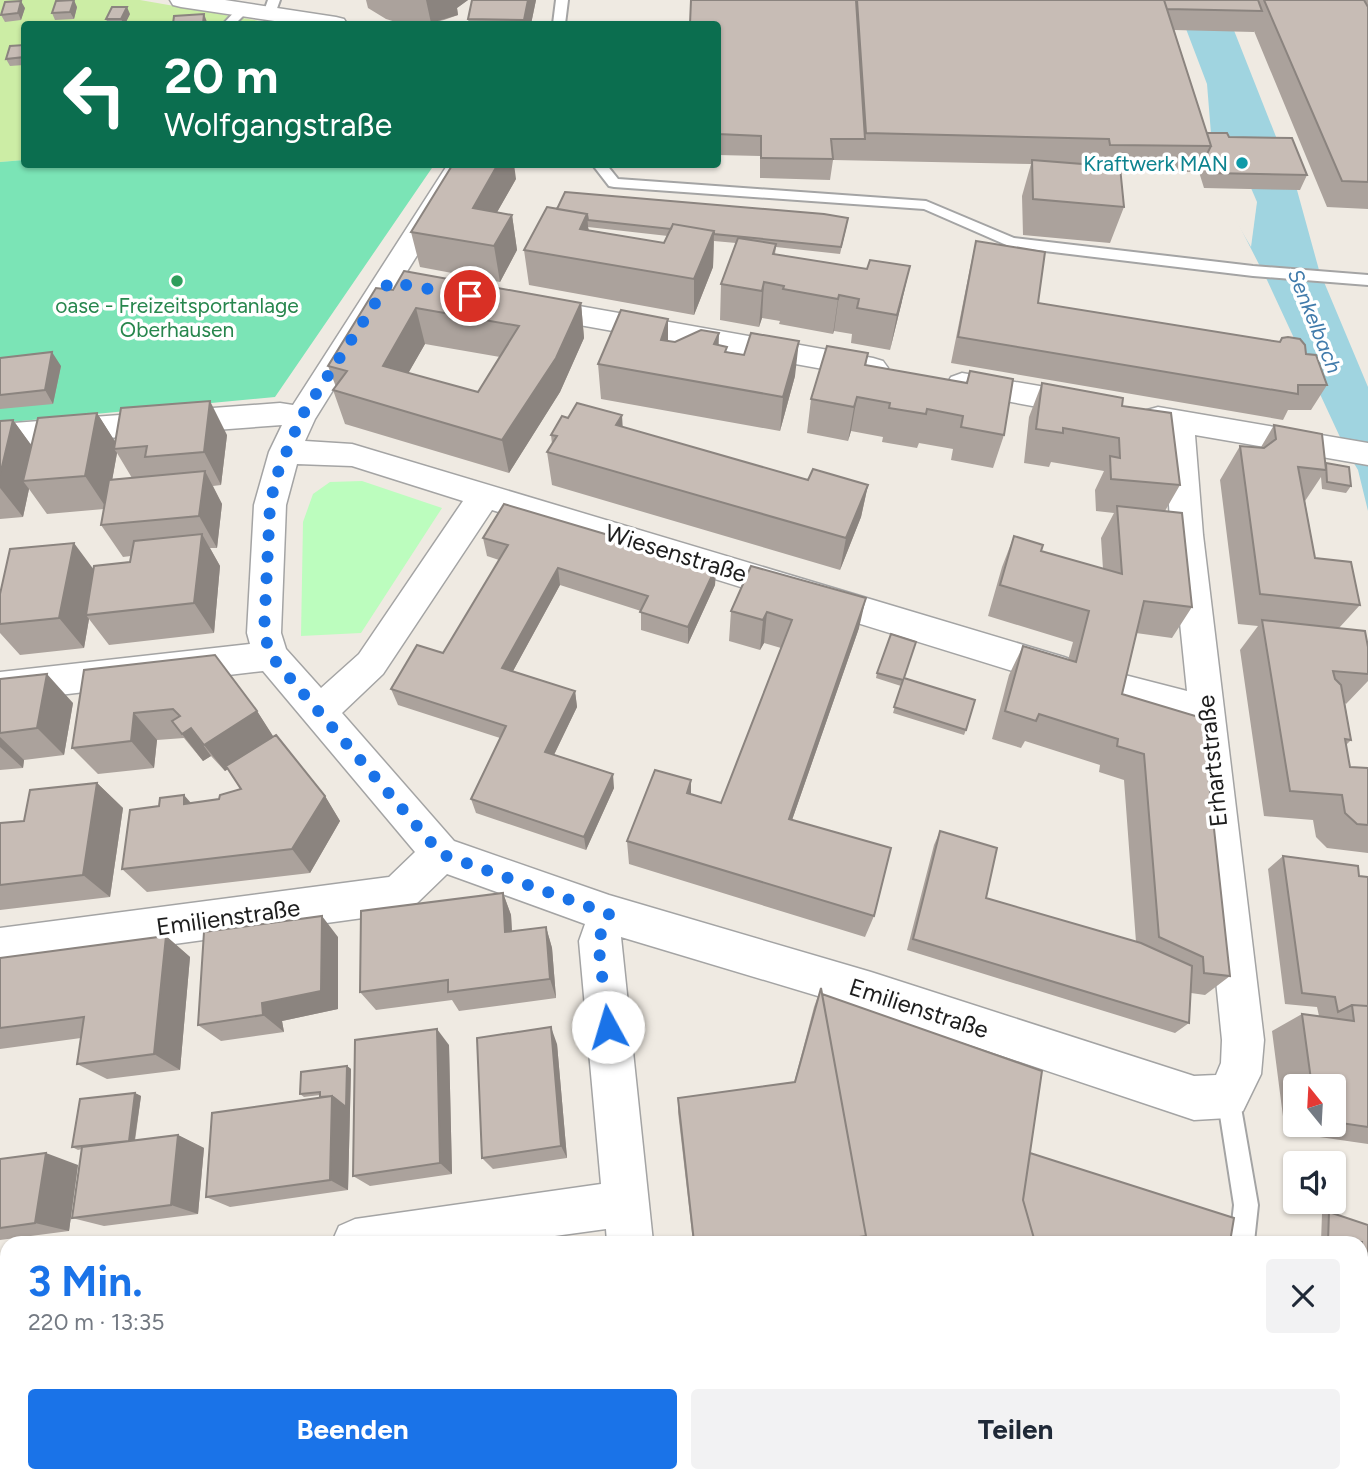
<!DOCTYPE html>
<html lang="de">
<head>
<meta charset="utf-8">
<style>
  body { margin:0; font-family:Figtree,sans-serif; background:#f2f2f3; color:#1f2937; height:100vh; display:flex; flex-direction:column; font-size:26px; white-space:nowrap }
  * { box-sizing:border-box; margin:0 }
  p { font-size:23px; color:#747a83 }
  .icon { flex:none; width:38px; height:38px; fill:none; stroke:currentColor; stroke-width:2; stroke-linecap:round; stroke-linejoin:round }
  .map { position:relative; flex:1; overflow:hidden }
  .drawer { position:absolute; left:0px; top:1236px; width:1368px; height:247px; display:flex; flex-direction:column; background:#fff; border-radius:21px 21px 0 0; box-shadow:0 2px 5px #0004 }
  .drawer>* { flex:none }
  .guide { position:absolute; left:21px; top:21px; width:700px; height:147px; border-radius:7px; box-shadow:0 2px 5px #0004; background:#0b6e4f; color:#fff; overflow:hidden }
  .needle { width:46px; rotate:342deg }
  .tools { position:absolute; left:1283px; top:1074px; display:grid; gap:14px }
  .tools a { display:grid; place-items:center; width:63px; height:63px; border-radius:7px; background:#fff; box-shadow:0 2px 5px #0004; font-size:35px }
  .pin { position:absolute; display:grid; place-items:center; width:60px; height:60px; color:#fff; margin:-30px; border:4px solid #fff; border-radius:50%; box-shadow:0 2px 7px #0007 }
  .me { position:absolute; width:77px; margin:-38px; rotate:354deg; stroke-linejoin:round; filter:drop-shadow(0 0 5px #0008) }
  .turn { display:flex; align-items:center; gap:24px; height:147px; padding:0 28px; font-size:32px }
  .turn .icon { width:91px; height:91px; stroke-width:2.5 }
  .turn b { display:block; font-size:49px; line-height:60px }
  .round { display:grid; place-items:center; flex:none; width:74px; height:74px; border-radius:7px; background:#f2f2f3 }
  .headline { display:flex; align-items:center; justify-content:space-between; height:119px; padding:0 28px }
  h1 { font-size:42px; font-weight:700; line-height:52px; color:#1a73e8 }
  .cta { display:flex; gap:14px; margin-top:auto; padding:14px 28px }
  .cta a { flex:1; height:80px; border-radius:7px; background:#1a73e8; color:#fff; font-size:28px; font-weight:700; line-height:80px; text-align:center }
  .cta a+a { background:#f2f2f3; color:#1f2937 }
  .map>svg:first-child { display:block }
</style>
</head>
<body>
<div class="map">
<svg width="1368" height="1481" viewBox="0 0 1368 1481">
  <rect width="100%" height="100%" fill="#efeae2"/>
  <path fill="#cceda5" d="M0,0H140L277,24H24V160L0,162Z"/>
  <path fill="#bcfdbe" d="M362,481L442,508L361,633L301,636L303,522L313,494L330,482Z"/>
  <path fill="#7be4b6" d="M24,160V164L434,165L275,397L0,423V162Z"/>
  <path fill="#a0d4e0" d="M1175,0H1222L1297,190L1319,270L1368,387V511L1358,470L1346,450L1267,280L1220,188L1212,146L1207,84Z"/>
  <path fill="#efeae2" d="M1216,188H1251L1257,202L1251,247Z"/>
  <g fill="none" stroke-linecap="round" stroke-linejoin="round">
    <g stroke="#a4a4a4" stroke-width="4">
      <path id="service" d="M268,0H280L275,14L269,18L263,14Z
        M556,0H568L565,24H553Z
        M239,7L249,10L235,24H223Z
        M592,164H606L618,179L926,201L1014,238L1253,266L1368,275V285L1253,276L1011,247L924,209L614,187L609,186Z
        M1228,1085L1236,1088L1239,1096L1258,1205L1254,1242H1230L1234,1205L1217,1096L1220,1088Z
        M1132,1475H1158L1159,1481H1133Z
        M1168,1475H1194L1192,1481H1166Z"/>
    </g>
    <g stroke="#a4a4a4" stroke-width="3">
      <path id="minor" d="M170,0H225L336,17L344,19L347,24H295L181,7L173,5Z
        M448,164H474L315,419L305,441L352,444L1064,657L1077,662L1082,672L1077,682L1064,687L492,510L383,674L342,713L454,841L609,895L871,972L1194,1076L1216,1075L1221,1063L1222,1040L1190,723L1100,698L1095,687L1100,676L1113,672L1187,691L1171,535L1164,430L1147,426L1143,418L1147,410L1158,407L1368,443V465L1195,435L1203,535L1264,1040L1261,1074L1243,1111L1228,1118L1194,1120L871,1012L621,937L653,1242H607L606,1229L511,1242H332L339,1226L355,1219L601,1184L579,941L585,924L447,874L413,907L399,913L0,968V928L389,877L415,852L263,671L0,702V672L250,644L247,633L254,505L269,452L282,425L0,446V424L280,403L293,405ZM297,464L352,466L463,501L359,654L321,688L286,649L281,633L286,505Z
        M534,298L873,358L883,361L888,368L883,375L873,378L524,315L520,308L524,301Z
        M962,373L1087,394L1098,397L1102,405L1098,413L1087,416L951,391L947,384L951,377Z
        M7,1270V1318L0,1319V1271Z
        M630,1475H681L682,1481H630Z"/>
    </g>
    <use href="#service" fill="#fff" fill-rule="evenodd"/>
    <use href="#minor" fill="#fff" fill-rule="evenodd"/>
  </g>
  <path fill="#aba29c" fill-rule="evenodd" d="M366,0H536L531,24H469L468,19L472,0H468L457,8L458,15L444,20L431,23H399L386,19L368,8Z
    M691,0H1368V209L1327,207L1254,31V32L1174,30L1207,133L1229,137L1307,175L1300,190L1204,188L1199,172H1120L1124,207L1110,243L1023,235L1022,196L1031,164L833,160L830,180L760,178V156L718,155V24Z
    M77,7L74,19L55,20L52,13Z
    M25,8L21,20L5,22L1,15Z
    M130,14L125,24H108L106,19Z
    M24,45V65L10,66L6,59Z
    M516,179L497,212L512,215L517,250L500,282L420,267L411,232Z
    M557,209L847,225L840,254L776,247L775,254L902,301L890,350L851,343L852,334L834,331L833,334L779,324L780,321L762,318L759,327L720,320L721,284L736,243L714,241L713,267L694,315L529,285L524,250ZM588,227L668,236L664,243L589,230Z
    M976,241L1038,303L1280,342L1282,338L1306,354L1327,385L1311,410H1288L1283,420L951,363L970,268Z
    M393,290L581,303L584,338L560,392L509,473L345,424L333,390L336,387L328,366ZM425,344L500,357L478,392L408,373Z
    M668,341L718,345L726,352L795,376L780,431L601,399L598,364Z
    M868,353L866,365L966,383L970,371L1004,435L993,468L951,460L953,449L919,443L917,448L882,442L883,437L851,431L848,441L807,433L811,399Z
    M0,358L61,366L53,404L0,409Z
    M1042,383L1122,406L1180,485L1165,511L1192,607L1172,638L1136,633L1122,694L1230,976L1205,995L1191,993L1189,1023L1175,1033L907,950L934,845L940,831L986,898L1136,942L1124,780L1099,772L1100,765L1025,741L1021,748L992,739L1009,675L1023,646L1068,660L1073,642L988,616L1002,567L1014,536L1041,551L1103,569L1101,538L1114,513L1096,511L1095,490L1104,471L1051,462L1049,467L1024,463L1029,417Z
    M97,413L115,442L227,435L221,485L213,486L222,504L217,548H210L220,566L214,633L109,645L89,619L84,648L20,655L0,633V594L93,570L130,562L131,556L123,557L101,525L104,509L47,514L29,489L23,517L0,519V421L13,420L31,445ZM117,453L132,478L112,480Z
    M568,418L623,427L808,480L868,485L861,517L840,570L552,485L547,452L552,444L551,435Z
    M1274,425L1325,463L1351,486L1346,493L1322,489L1321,477L1305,501L1315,558L1360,605L1339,628L1368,647V681L1346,704L1345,703L1351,740L1346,745L1350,767L1368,768V853L1327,848L1316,837L1313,820L1264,816L1240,650L1258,626L1238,624L1220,480L1240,446L1261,447Z
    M483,538L716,567L715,585L688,644L641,630V611L560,585L513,671L575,691L577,707L554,755L614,788L586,850L476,813L471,799L500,738L398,705L391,689L443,653L499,560L487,556Z
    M751,566L859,628L792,820L874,916L865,937L629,864L627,841L691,794L721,803L781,648L764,643L760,650L729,641L731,611Z
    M84,670L257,711L273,737L325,796L340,821L310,873L147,892L122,869L191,803L219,799L241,789L228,769L225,771L211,756L203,761L184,738L157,740L154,768L98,774L72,748Z
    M877,673L904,678L966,730L964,735L893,713L901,686L876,678Z
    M0,679L73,703L64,755L24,760L23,768L0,770Z
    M97,783L123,808L110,897L0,910V823L24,821Z
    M1283,856L1359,876L1368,877V1144L1285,1132L1272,1031L1302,1014L1319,1016L1317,1007L1285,1004L1268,869ZM1295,1087H1334V1125H1295Z
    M503,893L511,915L512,931L546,927L552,948L556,998L459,1011L452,1000L376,1010L360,992Z
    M166,936L190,957L180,1070L107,1079L77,1064L81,1038L0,1049V958Z
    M338,937V1009L282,1021L284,1032L221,1041L198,1025Z
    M821,988L822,994L1030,1153L1230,1242H693L678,1112V1098L794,1083L814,1007Z
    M557,1044L567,1158L493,1169L482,1158Z
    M449,1045L452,1174L370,1186L353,1176Z
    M347,1066L351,1069L348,1190L230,1207L206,1197L320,1097V1095L304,1097L300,1094Z
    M135,1093L141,1096L135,1141L178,1135L204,1148L198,1214L104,1226L72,1218L82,1149L78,1150L72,1147Z
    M0,1159L78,1165L69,1231L0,1240Z
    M1329,1212L1368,1225V1273L1362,1271V1242H1321L1322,1214Z
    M848,1475H1099L1101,1481H849Z
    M1224,1475H1362L1368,1481H1224Z"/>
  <path fill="#8b847f" d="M74,0L77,7L74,19L70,12Z
    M426,0H468L457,8L458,15L431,23Z
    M528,0H536L531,24H524V20Z
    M21,1L25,8L21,20L18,13Z
    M127,7L130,14L125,24H124L121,19Z
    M204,14L207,22V24H203Z
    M498,164H514L516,179L479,244L473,208Z
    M587,214L590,250L580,229Z
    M512,215L517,250L500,282L494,246Z
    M714,231L713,267L694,315V279Z
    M910,266L902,301L890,350L897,315Z
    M764,282L762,318L759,327L762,291Z
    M839,295L834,331L833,334L838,299Z
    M581,303L584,338L560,392L509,473L502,440Z
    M416,308L425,344L393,400L383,366Z
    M668,319V354L661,340Z
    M719,333L718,368L714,344Z
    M799,341L795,376L780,431L783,397Z
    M52,352L61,366L53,404L45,390Z
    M857,397L851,431L848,441L854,407Z
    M210,401L227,435L221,485L204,452Z
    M97,413L118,446L114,449L117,453L107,509L85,476Z
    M622,415L624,449L616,425Z
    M13,420L37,453L23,481L29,489L23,517L0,488V475Z
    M205,471L222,504L217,548L199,516Z
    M868,485L861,517L840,570L846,538Z
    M202,534L220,566L214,633L194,603Z
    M74,543L97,574L86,615L89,619L84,648L59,618Z
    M716,567L715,585L688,644V627Z
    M558,568L560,585L506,684L502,668Z
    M866,598L859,628L784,843L789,819Z
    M767,612L764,643L760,650L763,620Z
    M47,674L73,703L64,755L37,728Z
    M575,691L577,707L548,767L545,752Z
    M257,711L275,739L225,771L204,745Z
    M134,713L157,740L154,768L131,741Z
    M191,728L211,756L203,761L182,734Z
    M0,737L24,760L23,768L0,747Z
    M613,774L614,788L586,850L584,837Z
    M691,780V806L687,793Z
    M97,783L123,808L110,897L83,875Z
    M184,795L206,820L184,804Z
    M325,796L340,821L310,873L292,849Z
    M503,893L511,915L513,952L505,932Z
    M322,916L338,937V1009L282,1021L284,1032L263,1015L262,1003Z
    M546,927L552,948L556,998L550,979Z
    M166,936L190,957L180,1070L154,1054Z
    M551,1027L557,1044L567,1158L561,1146Z
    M437,1029L449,1045L452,1174L440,1163Z
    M347,1066L351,1069L348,1190L330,1180L332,1096Z
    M135,1093L141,1096L134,1144L129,1141Z
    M178,1135L204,1148L198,1214L171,1205Z
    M46,1153L78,1165L69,1231L35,1223Z"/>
  <path fill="#c7bcb5" stroke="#8b847f" stroke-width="2" fill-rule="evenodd" d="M74,0L70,12L52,13L56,1Z
    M472,0H528L524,20L468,19Z
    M691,0H856L865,139H831L833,159L761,158V136L718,134V24H690Z
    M857,0H1164L1211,146L1110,145L1109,139L866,133Z
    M1164,0H1258L1262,11L1167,9Z
    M1264,0H1364L1368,7V182L1342,181Z
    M21,1L18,13L1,15L5,2Z
    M112,7H127L121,19H106Z
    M204,14L203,24H173L174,16Z
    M24,45V57L6,59L10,46Z
    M1207,133H1227L1229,137L1292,138L1307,175L1210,173L1205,158L1211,146Z
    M1032,160L1120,167L1124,207L1033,199Z
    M453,164H498L473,208L512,215L494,246L411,232Z
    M565,192L824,214L848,218L841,247L714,234V231L673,224L671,229L588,220L587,214L557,209Z
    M547,207L587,214L580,229L664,243L673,224L714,231L694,279L524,250Z
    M738,238L776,244L773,254L867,269L870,260L910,266L897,315L857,308L859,299L839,295L838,299L783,289L784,286L764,282L762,291L721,284Z
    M976,241L1045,252L1038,303L1280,342L1282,338L1288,337L1300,339L1305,345L1306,354L1316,355L1327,385H1298V394L958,337Z
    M404,271L581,303L556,358L502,440L333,390L347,371L328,366L376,288L393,290ZM416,308L519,326L478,392L383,366Z
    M621,310L668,319L661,340L675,342L701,330L719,333L714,344L727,347L725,352L744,355L751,333L799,341L783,397L598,364Z
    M827,346L868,353L865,365L967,383L970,371L1013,379L1004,435L961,427L963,416L927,409L926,414L889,408L890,403L857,397L854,407L811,399Z
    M52,352L45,390L0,395V358Z
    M1042,383L1123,398L1122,406L1171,413L1180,485L1111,479L1110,456L1120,458L1119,438L1063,428V433L1036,429Z
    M210,401L204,452L145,457L147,446L114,449L121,408Z
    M577,403L622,415L616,425L808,480L813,469L868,485L846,538L547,452L557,436L551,435L562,416L568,418Z
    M97,413L85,476L23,481L38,418Z
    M13,420L0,475V421Z
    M1274,425L1322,434L1326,470L1298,467L1315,558L1351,562L1360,605L1260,594L1240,446L1264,448L1276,439Z
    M1326,463L1349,467L1351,486L1327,482Z
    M205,471L199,516L101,525L109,480Z
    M504,504L716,567L688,627L640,612L648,596L558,568L502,668L575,691L545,752L613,774L584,837L471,799L506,726L391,689L417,645L443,653L508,545L483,538Z
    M1117,506L1182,513L1192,607L1144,601L1122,694L1202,718L1230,976L1204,973L1203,957L1159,937L1144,754L1117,746L1118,739L1039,714L1036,721L1005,711L1023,646L1076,662L1089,611L1000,585L1014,536L1043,545L1041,551L1122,574Z
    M202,534L194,603L86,615L94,566L130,562L134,541Z
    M74,543L59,618L0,624V594L10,549Z
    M751,566L866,598L789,819L891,848L874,916L627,841L655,770L691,780L687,793L721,803L792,620L767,612L763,620L731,611Z
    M1262,620L1365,631L1368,647V674L1333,671L1335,679L1341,685L1351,740L1345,739L1350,767L1368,768V825L1357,824L1345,813L1342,795L1290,791Z
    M891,634L916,642L904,678L975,700L966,730L894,707L903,680L877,673Z
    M215,655L257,711L204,745L191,728L182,734L172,721L180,716L173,709L134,713L131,741L72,748L84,670Z
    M47,674L37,728L0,733V679Z
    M276,735L325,796L292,849L122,869L130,810L159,806L160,798L184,795V804L219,799L220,795L241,789L226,766Z
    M97,783L83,875L0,885V823L24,821L30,790Z
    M940,831L997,848L986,898L1141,943L1192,966L1189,1023L913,939Z
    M1283,856L1358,866L1359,876L1368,877V1006L1352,1005L1338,1012L1335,997L1302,993Z
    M503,893L505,932L546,927L550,979L448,992V980L360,992L361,911Z
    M322,916L321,991L262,1003L263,1015L198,1025L204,932Z
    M166,936L154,1054L77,1064L84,1017L0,1028V958Z
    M821,988L866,1236L825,1242H694L678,1098L795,1082Z
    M822,994L1042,1071L1023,1200L1035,1242H865L864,1237L866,1236Z
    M1352,1005L1368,1006V1127L1334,1122V1087H1312L1302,1014L1354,1021Z
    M551,1027L561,1146L482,1158L477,1038Z
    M437,1029L440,1163L353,1176L355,1040Z
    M347,1066L346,1107L332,1096L320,1097V1092L300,1094L301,1072Z
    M135,1093L129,1141L72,1147L80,1099Z
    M332,1096L330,1180L206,1197L212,1113Z
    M178,1135L171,1205L72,1218L82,1147Z
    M46,1153L35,1223L0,1228V1159Z
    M1030,1153L1234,1218L1230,1242H1035L1023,1200Z
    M1329,1212L1368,1225V1269L1362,1267V1242H1328Z
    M7,1338V1458L0,1459V1339Z
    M1362,1364L1368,1366V1481H1243V1475H1362Z
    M506,1475H608L609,1481H507Z
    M716,1475H798L799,1481H716Z
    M851,1475H907L908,1481H852Z
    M911,1475H1099L1101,1481H912Z"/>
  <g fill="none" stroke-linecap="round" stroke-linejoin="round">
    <path stroke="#1a73e8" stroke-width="12" stroke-dasharray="0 21.6" d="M470,296L389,282L301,417L276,477L270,505L264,633L271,656L441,854L609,914L598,941L608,1027"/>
  </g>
  <circle fill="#0f9aa8" stroke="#fff" stroke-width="2.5" cx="1242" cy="163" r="7"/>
  <circle fill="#2e9e5b" stroke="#fff" stroke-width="2.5" cx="177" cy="281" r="7"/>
  <g text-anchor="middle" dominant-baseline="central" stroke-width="7" stroke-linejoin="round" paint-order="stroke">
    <g font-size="21" fill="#0d838f" stroke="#fff" text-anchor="end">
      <text x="1228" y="163">Kraftwerk MAN</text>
    </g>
    <g font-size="21" fill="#27864d" stroke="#fff">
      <text x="177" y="305">oase - Freizeitsportanlage<tspan x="177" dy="24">Oberhausen</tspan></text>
    </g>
    <g font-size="21" font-style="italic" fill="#417bab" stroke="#fff">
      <text transform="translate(1315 321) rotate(68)">Senkelbach</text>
    </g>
    <g font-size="24" fill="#1d1d1d" stroke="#fff">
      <text transform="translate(676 553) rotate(17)">Wiesenstraße</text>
      <text transform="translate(1212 761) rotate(-96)">Erhartstraße</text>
      <text transform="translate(228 917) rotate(-8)">Emilienstraße</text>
      <text transform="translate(919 1008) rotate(18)">Emilienstraße</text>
    </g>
  </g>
</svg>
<div class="tools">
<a><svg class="needle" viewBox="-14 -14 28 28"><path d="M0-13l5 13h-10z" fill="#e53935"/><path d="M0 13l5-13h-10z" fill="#747a83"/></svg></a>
<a><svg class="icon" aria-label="sound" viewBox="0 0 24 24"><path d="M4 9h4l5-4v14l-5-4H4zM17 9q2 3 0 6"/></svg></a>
</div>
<div class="pin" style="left:470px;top:296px;background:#d93025"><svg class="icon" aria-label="arrive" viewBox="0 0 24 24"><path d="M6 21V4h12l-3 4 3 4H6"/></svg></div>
<svg class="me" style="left:608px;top:1027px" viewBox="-20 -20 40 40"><circle r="19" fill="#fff"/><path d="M0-13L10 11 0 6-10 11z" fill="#1a73e8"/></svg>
<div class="guide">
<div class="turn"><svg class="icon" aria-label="left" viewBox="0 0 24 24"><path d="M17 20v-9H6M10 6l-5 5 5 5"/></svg><div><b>20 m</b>Wolfgangstraße</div></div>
</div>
<section class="drawer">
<div class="headline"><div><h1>3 Min.</h1><p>220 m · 13:35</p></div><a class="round"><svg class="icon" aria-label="close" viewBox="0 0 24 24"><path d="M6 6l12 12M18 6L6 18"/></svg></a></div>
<div class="cta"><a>Beenden</a><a>Teilen</a></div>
</section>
</div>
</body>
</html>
